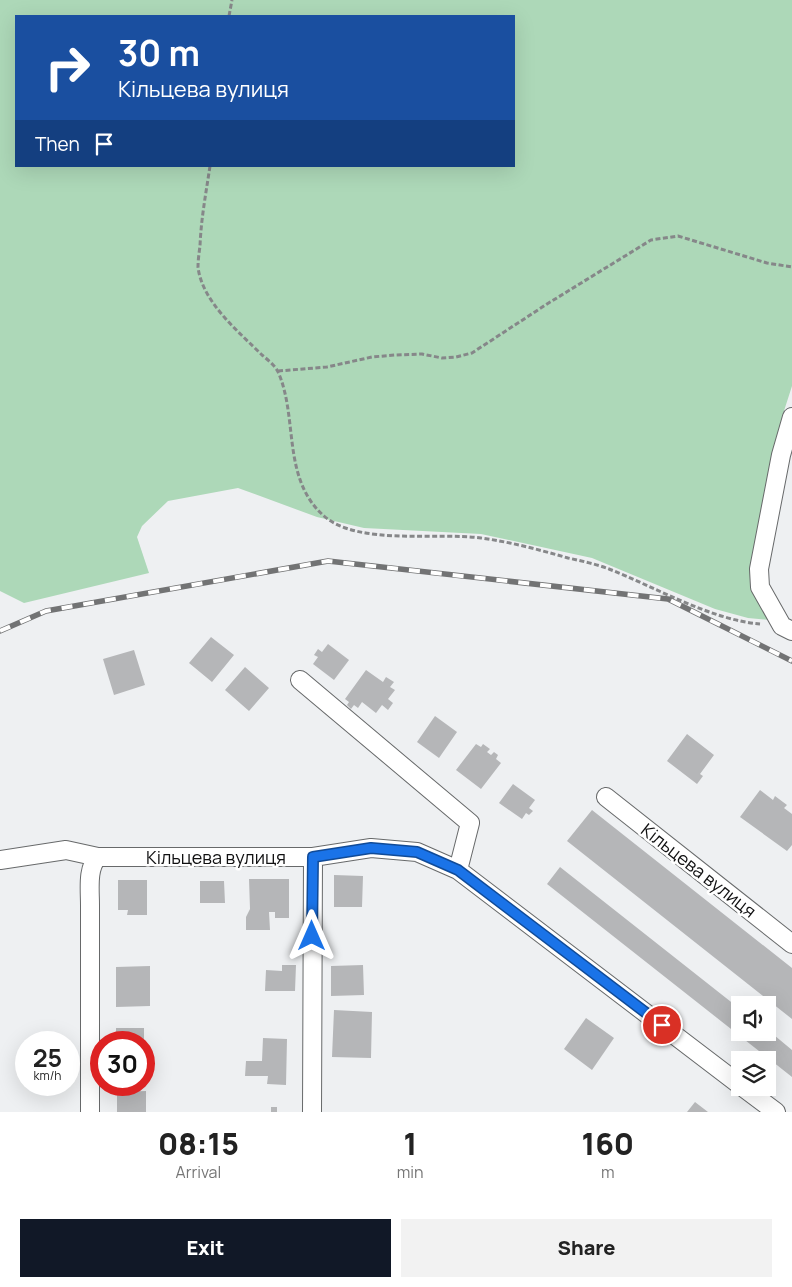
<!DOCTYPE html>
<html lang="en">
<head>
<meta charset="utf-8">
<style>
  body { margin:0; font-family:Manrope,sans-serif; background:#f2f2f2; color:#222; height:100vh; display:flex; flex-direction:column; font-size:19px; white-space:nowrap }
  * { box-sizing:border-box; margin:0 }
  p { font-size:16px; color:#767676 }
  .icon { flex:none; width:28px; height:28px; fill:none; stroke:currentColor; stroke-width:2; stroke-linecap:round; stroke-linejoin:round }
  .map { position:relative; height:1112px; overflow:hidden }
  .sheet { display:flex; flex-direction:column; background:#fff; flex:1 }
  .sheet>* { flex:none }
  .hud { position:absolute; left:15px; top:15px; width:500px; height:152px; border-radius:0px; box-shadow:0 5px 20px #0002; background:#1a4fa0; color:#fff; overflow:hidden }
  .controls { position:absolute; left:731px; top:996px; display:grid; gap:10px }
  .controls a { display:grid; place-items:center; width:45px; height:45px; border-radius:0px; background:#fff; box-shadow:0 5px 20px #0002; font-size:25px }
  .speed { position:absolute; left:15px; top:1031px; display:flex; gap:10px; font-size:25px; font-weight:700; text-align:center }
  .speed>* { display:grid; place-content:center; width:65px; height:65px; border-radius:50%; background:#fff; box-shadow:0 5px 20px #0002; line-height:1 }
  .speed small { font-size:12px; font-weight:400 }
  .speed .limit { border:8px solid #d22; background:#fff; color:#111 }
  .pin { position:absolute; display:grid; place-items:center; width:42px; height:42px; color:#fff; margin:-21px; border:2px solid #fff; border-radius:50%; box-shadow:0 1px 5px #0007 }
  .me { position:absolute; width:55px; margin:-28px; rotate:0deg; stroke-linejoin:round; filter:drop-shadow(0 0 4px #0008) }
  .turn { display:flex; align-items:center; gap:18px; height:105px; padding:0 20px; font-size:22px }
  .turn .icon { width:65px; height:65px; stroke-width:2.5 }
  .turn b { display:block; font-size:35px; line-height:42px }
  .then { display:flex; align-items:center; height:48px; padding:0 20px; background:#0003; gap:10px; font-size:19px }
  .eta { display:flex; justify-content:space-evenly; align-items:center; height:85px; text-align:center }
  .eta b { font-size:30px; font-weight:800; line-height:35px }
  .action { display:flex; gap:10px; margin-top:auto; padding:10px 20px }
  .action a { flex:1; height:58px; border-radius:0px; background:#111827; color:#fff; font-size:20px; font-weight:800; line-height:58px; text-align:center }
  .action a+a { background:#f2f2f2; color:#222 }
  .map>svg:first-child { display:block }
</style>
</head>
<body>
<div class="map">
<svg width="792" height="1112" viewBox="0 0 792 1112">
  <rect width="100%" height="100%" fill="#eef0f2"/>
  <path fill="#add8b8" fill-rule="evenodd" d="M0,0H792V386L783,414L770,474L756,567L770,620L748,618L715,609L592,558L481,534L364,528L317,517L238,488L168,501L142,526L137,537L149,573L24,603L0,591ZM16,16H514V166H16Z"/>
  <path fill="#b5b6b8" d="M211,637L234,655L212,682L189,663Z
    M328,644L349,660L334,680L313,664L318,657L314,655L318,649L322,652Z
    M134,650L145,685L114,695L103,659Z
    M245,667L269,688L249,711L225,690Z
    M366,670L383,682L386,677L394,682L390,687L395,690L388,699L393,703L388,710L382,705L376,713L362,702L358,708L354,705L351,709L347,705L349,702L345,699Z
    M435,716L457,732L439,758L417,742Z
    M687,734L714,755L700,774L703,776L697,784L667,761Z
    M476,744L481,747L483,744L490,749L487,752L491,755L494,752L498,755L496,759L501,763L481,789L456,770Z
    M513,784L535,800L529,808L533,811L529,815L526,813L522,819L499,803Z
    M760,790L773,800L775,796L787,805L784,808L792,814V845L787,851L740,817Z
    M592,810L792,968V1019L567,841Z
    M560,867L740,1009V1032H768V1030L792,1050V1077L547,884Z
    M334,875L363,876L362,907H334Z
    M249,879H289V918H275V912H269L270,930H246V917L250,909Z
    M118,880H147V915H127L128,910H118Z
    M200,881H224L225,903H200Z
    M282,965H296L295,991H265L266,970L282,971Z
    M363,965L364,995L331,996V966Z
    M150,966V1006L116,1007V967Z
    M334,1010L372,1012L371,1058L332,1057Z
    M586,1018L614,1038L592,1070L564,1049Z
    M116,1028H144V1042H116Z
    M263,1038L287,1039L286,1085L267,1084L268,1076H245L246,1061H262Z
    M146,1091V1112H117V1092Z
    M695,1102L708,1112H687Z
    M271,1107H277V1112H271Z"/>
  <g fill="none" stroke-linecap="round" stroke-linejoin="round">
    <g stroke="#67696a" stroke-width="20">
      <path id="minor" d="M792,417L781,455L759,569L760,587L782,626L792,631
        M300,680L470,823L458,870
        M606,797L792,944
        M0,860L66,850L98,857H313L371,848L417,852L458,870L740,1085
        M744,1088L776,1112
        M90,1112V905C90,889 87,868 98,857
        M312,1112L313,857"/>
    </g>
    <path stroke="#868789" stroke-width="3" stroke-dasharray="5 2.5" stroke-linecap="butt" d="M229,16L232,0
      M210,166C206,193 201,219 200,246C199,253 198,261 198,267C202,302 239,332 262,355C268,360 276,366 279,374C298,420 282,479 324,516C358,546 438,532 481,538C511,542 540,550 568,558C582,561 596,564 609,569C655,587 711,620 760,624
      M278,371L327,367L372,357L395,355L422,354L442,358L456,357L472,353L547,304L651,240L678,236L767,263L792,267"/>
    <use href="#minor" stroke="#fff" stroke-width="18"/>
    <g stroke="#727374" stroke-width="5.5">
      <path id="rail" d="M0,631L46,611L328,561L668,599L792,661"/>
    </g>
    <use href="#rail" stroke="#fff" stroke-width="4" stroke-dasharray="11" stroke-linecap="butt"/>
  </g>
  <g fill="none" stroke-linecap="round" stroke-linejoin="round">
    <g stroke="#114b97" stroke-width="12">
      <path id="route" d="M312,936L313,857L371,848L417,852L458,870L662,1025"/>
    </g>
    <use href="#route" stroke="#1a73e8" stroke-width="9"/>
  </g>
  <g text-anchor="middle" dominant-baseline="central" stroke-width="5" stroke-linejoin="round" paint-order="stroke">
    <g font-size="18" fill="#101011" stroke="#fff">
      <text x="216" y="857">Кільцева вулиця</text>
      <text transform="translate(699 870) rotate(38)">Кільцева вулиця</text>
    </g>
  </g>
</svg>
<div class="controls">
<a><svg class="icon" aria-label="sound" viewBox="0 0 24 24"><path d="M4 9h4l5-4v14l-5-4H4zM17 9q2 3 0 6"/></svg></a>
<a><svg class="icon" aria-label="layers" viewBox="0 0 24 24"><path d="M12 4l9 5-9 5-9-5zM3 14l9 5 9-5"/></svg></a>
</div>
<div class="speed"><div>25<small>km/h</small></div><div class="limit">30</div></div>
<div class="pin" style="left:662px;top:1025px;background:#d93025"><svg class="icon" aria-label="arrive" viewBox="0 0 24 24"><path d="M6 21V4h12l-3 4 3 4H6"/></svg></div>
<svg class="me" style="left:312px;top:936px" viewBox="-20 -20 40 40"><path d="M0-17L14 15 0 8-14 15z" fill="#1a73e8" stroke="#fff" stroke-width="4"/></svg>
<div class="hud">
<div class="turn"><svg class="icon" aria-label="right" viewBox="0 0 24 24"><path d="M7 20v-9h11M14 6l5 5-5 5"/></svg><div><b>30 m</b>Кільцева вулиця</div></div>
<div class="then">Then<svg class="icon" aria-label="arrive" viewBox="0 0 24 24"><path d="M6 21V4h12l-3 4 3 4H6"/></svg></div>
</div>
</div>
<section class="sheet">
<div class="eta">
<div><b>08:15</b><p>Arrival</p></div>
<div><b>1</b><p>min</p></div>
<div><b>160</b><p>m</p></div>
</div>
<div class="action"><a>Exit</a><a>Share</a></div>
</section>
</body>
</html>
